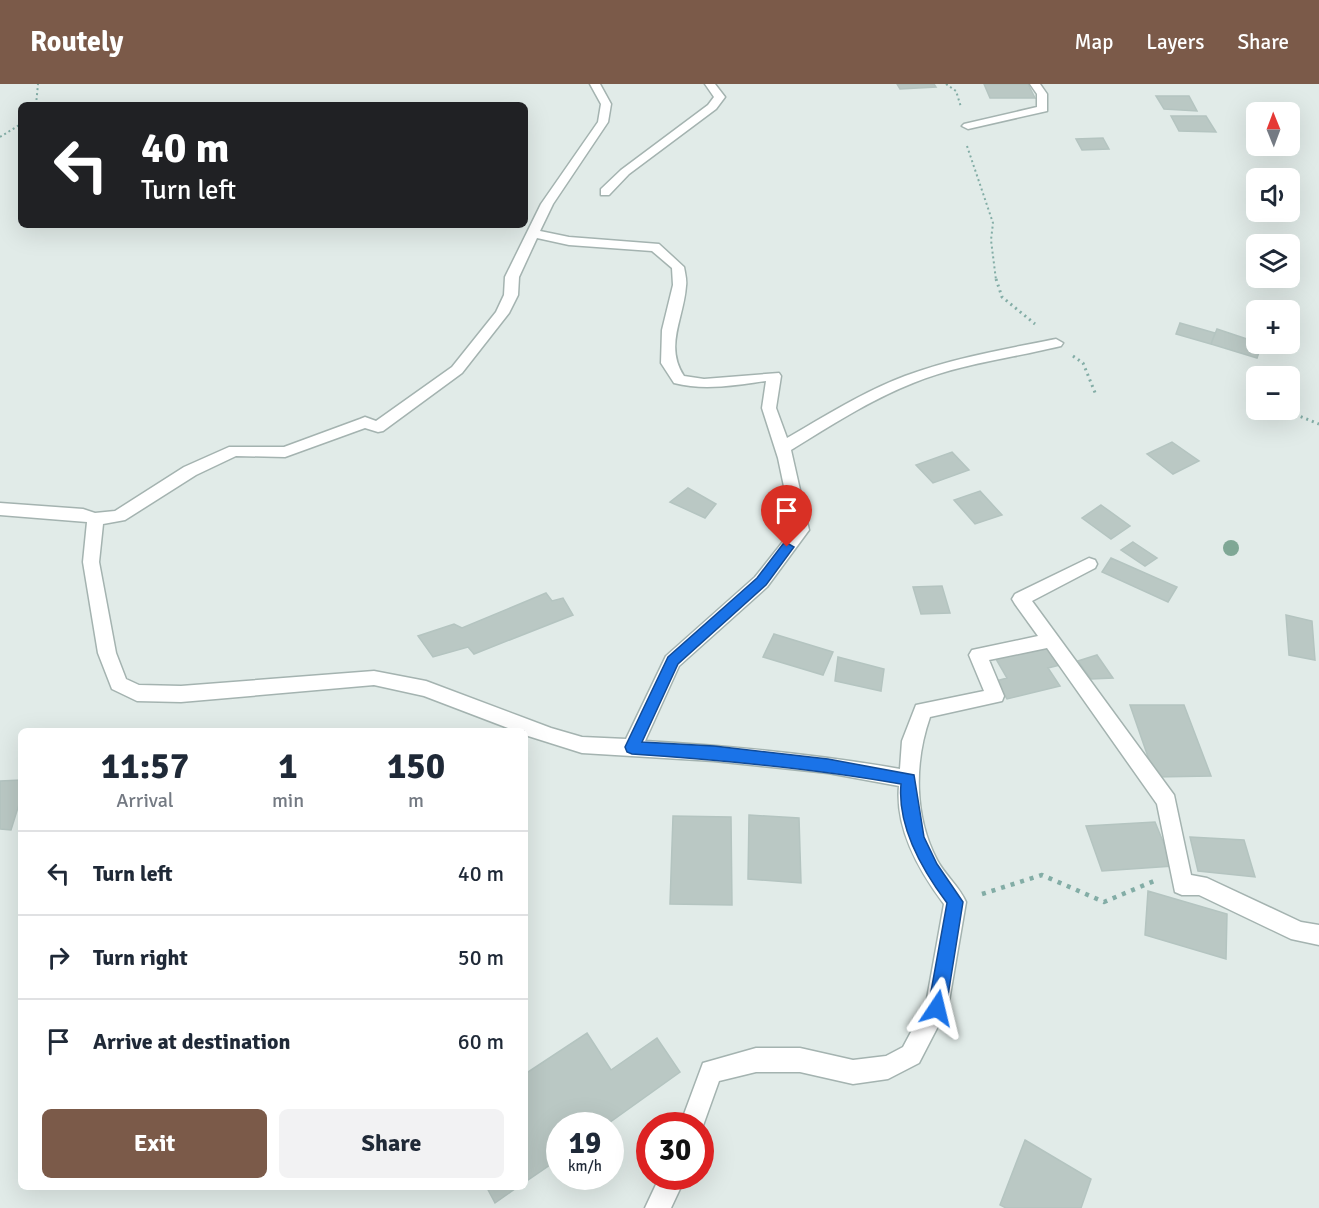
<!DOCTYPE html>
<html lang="en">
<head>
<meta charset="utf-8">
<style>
  body { margin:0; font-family:Signika,sans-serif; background:#f2f2f3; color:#1f2937; height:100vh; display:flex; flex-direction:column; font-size:22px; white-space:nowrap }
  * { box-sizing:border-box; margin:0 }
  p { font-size:20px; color:#747a83 }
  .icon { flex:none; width:33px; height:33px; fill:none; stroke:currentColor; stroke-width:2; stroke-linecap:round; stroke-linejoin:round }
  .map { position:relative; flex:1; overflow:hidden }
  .sheet { position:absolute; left:18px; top:644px; width:510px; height:462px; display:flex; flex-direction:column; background:#fff; border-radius:9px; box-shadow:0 6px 24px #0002 }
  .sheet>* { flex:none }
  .hud { position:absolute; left:18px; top:18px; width:510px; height:126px; border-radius:9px; box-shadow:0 6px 24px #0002; background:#202124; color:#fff; overflow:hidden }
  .needle { width:39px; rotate:359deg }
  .buttons { position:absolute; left:1246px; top:18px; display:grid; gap:12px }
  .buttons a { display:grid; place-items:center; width:54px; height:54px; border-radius:9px; background:#fff; box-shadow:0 6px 24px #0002; font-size:30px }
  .speed { position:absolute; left:546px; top:1028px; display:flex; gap:12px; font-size:30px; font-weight:700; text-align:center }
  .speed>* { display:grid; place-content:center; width:78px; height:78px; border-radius:50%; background:#fff; box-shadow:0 6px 24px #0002; line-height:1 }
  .speed small { font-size:15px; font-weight:400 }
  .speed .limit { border:9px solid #d22; background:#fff; color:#111 }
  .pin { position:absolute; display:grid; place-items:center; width:51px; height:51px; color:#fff; margin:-62px -26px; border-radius:50% 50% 50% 0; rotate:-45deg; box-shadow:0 0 6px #0007 }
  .pin .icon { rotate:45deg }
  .me { position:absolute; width:66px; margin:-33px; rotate:10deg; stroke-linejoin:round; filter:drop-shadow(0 0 4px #0008) }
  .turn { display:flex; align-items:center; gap:21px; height:126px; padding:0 24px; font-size:27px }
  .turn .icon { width:78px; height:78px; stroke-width:2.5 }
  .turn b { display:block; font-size:42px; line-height:51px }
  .eta { display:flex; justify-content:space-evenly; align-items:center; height:102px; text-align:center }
  .eta b { font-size:36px; font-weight:700; line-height:42px }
  .action { display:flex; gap:12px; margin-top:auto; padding:12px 24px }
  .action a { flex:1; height:69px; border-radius:9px; background:#7b5a49; color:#fff; font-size:24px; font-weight:700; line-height:69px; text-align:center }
  .action a+a { background:#f2f2f3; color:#1f2937 }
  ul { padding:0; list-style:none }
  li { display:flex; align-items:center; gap:18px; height:84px; padding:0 24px; border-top:2px solid #e0e1e3 }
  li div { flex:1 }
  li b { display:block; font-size:22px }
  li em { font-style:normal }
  header { display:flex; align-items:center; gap:36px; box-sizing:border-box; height:84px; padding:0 30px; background:#7b5a49; color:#fff }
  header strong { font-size:28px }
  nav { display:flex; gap:33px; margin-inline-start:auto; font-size:21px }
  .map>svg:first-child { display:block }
</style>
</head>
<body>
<header>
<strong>Routely</strong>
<nav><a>Map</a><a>Layers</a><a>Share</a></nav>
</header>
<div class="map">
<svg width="1319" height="1124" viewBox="0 0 1319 1124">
  <rect width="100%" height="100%" fill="#e1ebe8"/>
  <path fill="#bac8c4" stroke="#b4c4c0" stroke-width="1.5" d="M897,0H934L936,3L900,5Z
    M984,0H1028L1035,14H990Z
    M1156,12H1189L1197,27L1164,25Z
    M1171,32H1206L1216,48L1179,47Z
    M1103,54L1109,65L1082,66L1076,55Z
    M1180,239L1215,249L1211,260L1176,250Z
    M1217,245L1262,260L1257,274L1211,260Z
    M1172,358L1199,377L1173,390L1147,370Z
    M952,368L969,386L933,399L916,381Z
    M688,404L716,420L705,434L670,418Z
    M980,407L1002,431L975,440L954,416Z
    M1101,421L1130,442L1111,455L1082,434Z
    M1133,458L1157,474L1145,482L1121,466Z
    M1111,474L1177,503L1168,518L1102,488Z
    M942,502L950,529L921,530L913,503Z
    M546,509L552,517L563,514L573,531L474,570L468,563L433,573L418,552L454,540L462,544Z
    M1286,531L1312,537L1315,576L1289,571Z
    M774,550L833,568L823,591L763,573Z
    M1049,563L1060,581L1048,584L1060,602L1007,615L996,597L1007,594L996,575Z
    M1097,571L1113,594L1091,595L1078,577Z
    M838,573L884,585L881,607L835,597Z
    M1130,621H1184L1211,692L1155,693Z
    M21,696V714L11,746L0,745V697Z
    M749,731L799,734L801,799L748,795Z
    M673,732L731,733L732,821L670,820Z
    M1155,738L1173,782L1102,787L1086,742Z
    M1190,753L1244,756L1255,793L1198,787Z
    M1148,807L1227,830L1226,875L1145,851Z
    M587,949L611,986L657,954L680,988L606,1041H560V1074L525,1098V990Z
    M1025,1056L1091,1095L1081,1124H1006L1000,1121Z
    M486,1102H519L495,1119Z"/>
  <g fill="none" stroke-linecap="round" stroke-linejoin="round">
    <g stroke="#a4b3b0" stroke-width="3">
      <path id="minor" d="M590,0H600L611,20L608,38L553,120L540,147L569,153L659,160L684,183C685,189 687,196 686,202C684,234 664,262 684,292L704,295L779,289L781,292L776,324L787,354C825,332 863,308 905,292C953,274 1005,265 1056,255L1063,259L1061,262C1012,274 960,280 913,299C870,316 830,342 791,366L809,446L767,503L679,582L645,657C730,662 815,670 900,685L902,657L916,621L984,607L969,571L972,566L1038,552L1015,520L1012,515L1015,510L1089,474L1095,476L1097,480L1095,484L1032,517L1174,711L1191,791L1207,794L1301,838L1319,841V861L1291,855L1199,811H1182L1175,808L1157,720L1047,564L989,576L1004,612L1002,617L930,633C914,679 914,732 937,776C945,791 959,802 966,818L948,923L919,979L888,995L853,1000L800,988H756L719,997L700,1050V1041H680L703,979L756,964H800L853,976L886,972L903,963L926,920L944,820C919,787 895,745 899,702L828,689L714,677L582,669L525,651V646H513L424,612L374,601L181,618L137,617L112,605L98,569L83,478L87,438L0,431V419L83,425L95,429L115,427L184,383L229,363H284L360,335L365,333L376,337L452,283L496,228L504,211L505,193L541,120L598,38L601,20ZM537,154L569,161L652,167L672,184L673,201L662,246L661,279L674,299C705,307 735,301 766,297L762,324L778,374L793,445L755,493L666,572L626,655L582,653L551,644L426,597L374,587L181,602L139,601L126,595L116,569L99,478L103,440L125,436L196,391L236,372L285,373L365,344L378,348L383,347L462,289L509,229L518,211L519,193Z
        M705,0H715L725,13L716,25L629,90L609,111H601V105L621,86L708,21L714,13Z
        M1030,0H1040L1047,10V27L968,45L962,42L964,40L1037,23V10Z
        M660,1092H686L671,1124H645Z"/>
    </g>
    <path stroke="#83ada6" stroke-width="2" stroke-dasharray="2 3" stroke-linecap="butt" d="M946,0L956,7L961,23
      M36,21L38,0
      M0,53L21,40
      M967,62L993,139L991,156L996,196"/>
    <path stroke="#83ada6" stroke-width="3" stroke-dasharray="2 4" stroke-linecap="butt" d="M996,195L1002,213L1035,240
      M1073,272L1083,279L1096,311
      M1284,326L1319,340"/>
    <path stroke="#83ada6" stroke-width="4.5" stroke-dasharray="4 6" stroke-linecap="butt" d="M982,810L1042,791L1104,818L1154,797"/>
    <use href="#minor" fill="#fff" fill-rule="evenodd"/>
  </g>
  <circle fill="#7fa795" cx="1231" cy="464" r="8"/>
  <path fill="#1a73e8" stroke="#114b97" stroke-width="1.5" d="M787,459L794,463L766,501L678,580L642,658L714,662L828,675L914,691L924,753L937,780L963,818L946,924L943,930L937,932L931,930L928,924L947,819C923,787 897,743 901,700C812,684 722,676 632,670L627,668L625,663L668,573L757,494L783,460Z"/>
</svg>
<div class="buttons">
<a><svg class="needle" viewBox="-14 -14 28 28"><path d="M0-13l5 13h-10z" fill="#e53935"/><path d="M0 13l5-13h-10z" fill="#747a83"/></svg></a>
<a><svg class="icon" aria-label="sound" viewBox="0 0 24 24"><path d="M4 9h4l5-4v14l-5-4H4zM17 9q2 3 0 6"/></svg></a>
<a><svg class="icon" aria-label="layers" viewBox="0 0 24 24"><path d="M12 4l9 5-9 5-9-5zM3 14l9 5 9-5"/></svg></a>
<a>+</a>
<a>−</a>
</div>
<div class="speed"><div>19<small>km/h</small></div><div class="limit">30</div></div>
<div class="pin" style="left:787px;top:463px;background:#d93025"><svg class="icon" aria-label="arrive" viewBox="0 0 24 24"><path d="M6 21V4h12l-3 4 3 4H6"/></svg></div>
<svg class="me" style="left:937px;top:924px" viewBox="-20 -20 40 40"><path d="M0-17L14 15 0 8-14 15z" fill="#1a73e8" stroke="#fff" stroke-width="4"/></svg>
<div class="hud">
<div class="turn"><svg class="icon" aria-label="left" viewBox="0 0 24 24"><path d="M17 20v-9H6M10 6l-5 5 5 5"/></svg><div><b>40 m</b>Turn left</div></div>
</div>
<section class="sheet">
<div class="eta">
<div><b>11:57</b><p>Arrival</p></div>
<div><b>1</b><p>min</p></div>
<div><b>150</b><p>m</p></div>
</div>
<ul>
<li><svg class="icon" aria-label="left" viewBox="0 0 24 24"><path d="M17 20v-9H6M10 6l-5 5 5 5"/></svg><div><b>Turn left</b></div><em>40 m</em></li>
<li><svg class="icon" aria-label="right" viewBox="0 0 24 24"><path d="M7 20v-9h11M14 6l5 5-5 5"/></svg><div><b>Turn right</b></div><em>50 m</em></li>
<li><svg class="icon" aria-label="arrive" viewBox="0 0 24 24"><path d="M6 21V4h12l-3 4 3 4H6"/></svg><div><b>Arrive at destination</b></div><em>60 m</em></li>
</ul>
<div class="action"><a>Exit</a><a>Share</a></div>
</section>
</div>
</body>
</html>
